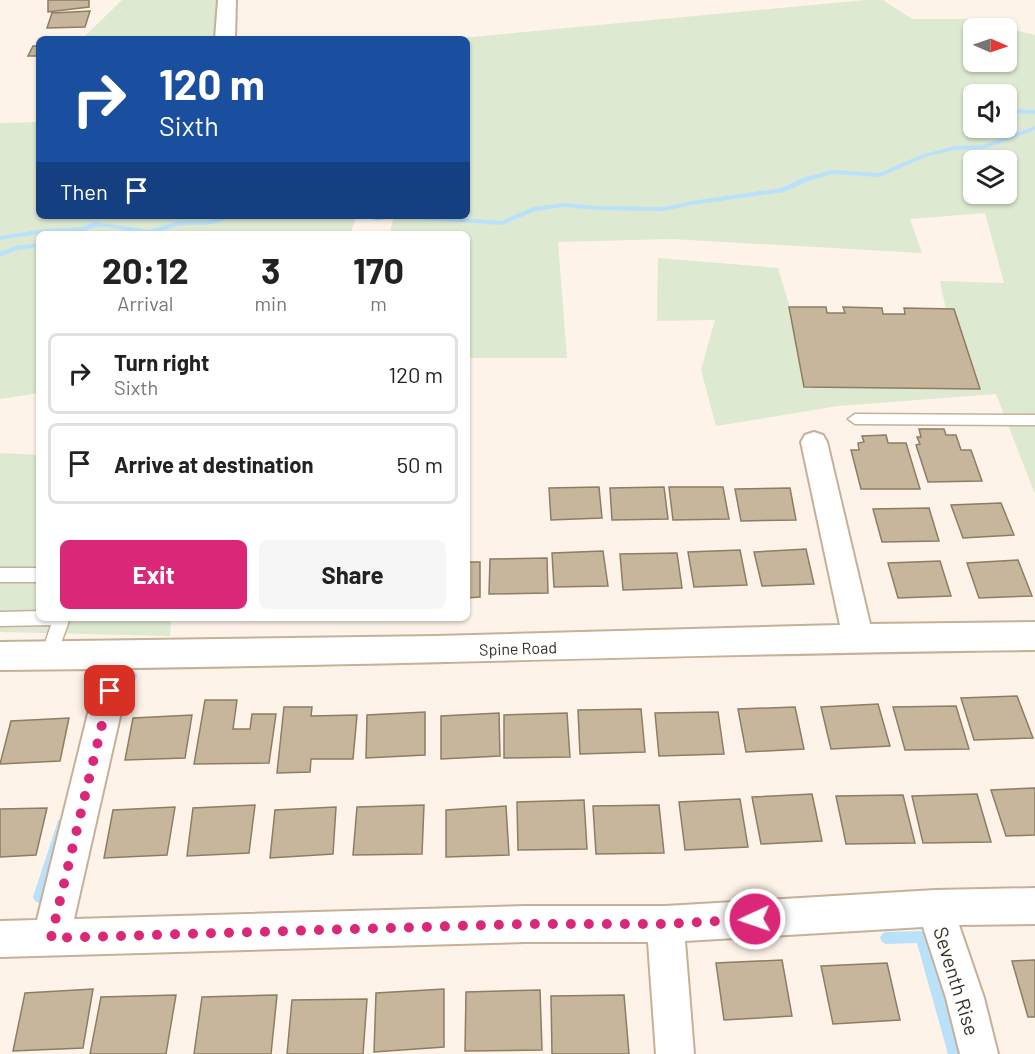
<!DOCTYPE html>
<html lang="en">
<head>
<meta charset="utf-8">
<style>
  body { margin:0; font-family:Barlow,sans-serif; background:#f6f6f6; color:#222; height:100vh; display:flex; flex-direction:column; font-size:22px; white-space:nowrap }
  * { box-sizing:border-box; margin:0 }
  p { font-size:20px; color:#767676 }
  .icon { flex:none; width:33px; height:33px; fill:none; stroke:currentColor; stroke-width:2; stroke-linecap:round; stroke-linejoin:round }
  .map { position:relative; flex:1; overflow:hidden }
  .side { position:absolute; left:36px; top:231px; width:434px; height:390px; display:flex; flex-direction:column; background:#fff; border-radius:9px; box-shadow:0 2px 4px #0004 }
  .side>* { flex:none }
  .guide { position:absolute; left:36px; top:36px; width:434px; height:183px; border-radius:9px; box-shadow:0 2px 4px #0004; background:#1a4fa0; color:#fff; overflow:hidden }
  .needle { width:39px; rotate:92deg }
  .buttons { position:absolute; left:963px; top:18px; display:grid; gap:12px }
  .buttons a { display:grid; place-items:center; width:54px; height:54px; border-radius:9px; background:#fff; box-shadow:0 2px 4px #0004; font-size:30px }
  .pin { position:absolute; display:grid; place-items:center; width:51px; height:51px; color:#fff; margin:-26px; border-radius:12px; box-shadow:0 3px 9px #0006 }
  .me { position:absolute; width:66px; margin:-33px; rotate:267deg; stroke-linejoin:round; filter:drop-shadow(0 0 4px #0008) }
  .turn { display:flex; align-items:center; gap:21px; height:126px; padding:0 24px; font-size:27px }
  .turn .icon { width:78px; height:78px; stroke-width:2.5 }
  .turn b { display:block; font-size:42px; line-height:51px }
  .then { display:flex; align-items:center; height:57px; padding:0 24px; background:#0003; gap:12px; font-size:22px }
  .eta { display:flex; justify-content:space-evenly; align-items:center; height:102px; text-align:center }
  .eta b { font-size:36px; font-weight:700; line-height:42px }
  .button { display:flex; gap:12px; margin-top:auto; padding:12px 24px }
  .button a { flex:1; height:69px; border-radius:9px; background:#db2777; color:#fff; font-size:24px; font-weight:700; line-height:69px; text-align:center }
  .button a+a { background:#f6f6f6; color:#222 }
  ul { padding:0; list-style:none }
  li { display:flex; align-items:center; gap:18px; height:81px; margin:0 12px 9px; padding:0 12px; border:3px solid #e0e0e0; border-radius:9px }
  li div { flex:1 }
  li b { display:block; font-size:22px }
  li em { font-style:normal }
  .map>svg:first-child { display:block }
</style>
</head>
<body>
<div class="map">
<svg width="1035" height="1054" viewBox="0 0 1035 1054">
  <rect width="100%" height="100%" fill="#fdf3e9"/>
  <path fill="#dde9d1" fill-rule="evenodd" d="M122,0H233V39H82Z
    M866,0H883L912,19H966L1035,35V494L996,394L838,406L716,426L701,370L715,320L657,321L658,258L778,268L793,318L805,388L846,384L948,319L940,281L1004,283L985,213L910,219L922,253L671,239L558,242L567,358H467L466,234H390L393,219L369,216H466V39H387L398,36L472,37ZM974,28H1006V62H974ZM974,94H1006V128H974ZM974,160H1006V194H974Z
    M39,122V216H357L350,234H39V393L0,399V123Z
    M0,453L39,455V618H171L170,636L0,632Z"/>
  <g fill="none" stroke-linecap="round" stroke-linejoin="round">
    <path fill="#b9e1f9" fill-rule="evenodd" d="M974,107V111L966,109L967,108Z
      M1006,109L1035,110V114L1006,113Z
      M1035,126V130L984,149L954,150L925,157L880,177L832,174L806,182L784,192L692,205L664,211L597,210L564,207L536,211L502,225L401,218L397,216H435L501,221L533,207L564,203L597,206L664,207L692,201L782,188L802,178L832,170L879,173L921,155L954,146L983,145Z
      M220,216H231C211,230 197,222 177,226C168,228 159,233 150,234C132,236 96,217 84,234H76L78,232L39,234L0,240V236L45,229L82,227L95,222L149,230L179,221H209Z
      M366,216H393C386,221 373,222 366,216Z
      M39,243V247L17,250L0,257V252L16,246Z
      M132,671L136,673L137,676L125,712L121,714L117,712L116,709L128,673Z
      M62,819L66,820L67,824L45,897L43,901L39,903L35,901L33,897L57,824L58,820Z
      M921,931L925,933L927,937L960,1054H948L917,943L886,944L882,942L880,938L882,934L886,932Z"/>
  </g>
  <path fill="#c7b69b" stroke="#8c7d63" stroke-width="1.5" d="M48,0H89V7L48,12Z
    M90,11L85,27L47,28L52,13Z
    M33,46H39V56H28Z
    M789,307H826L827,313H845L843,307L882,308L883,314H905L904,308L954,309L980,389L804,387Z
    M919,429H944L946,435H956L961,450H971L982,481L928,482L916,445L920,444L917,437H921Z
    M886,435L888,443H906L920,489H861L851,450H859L858,443L864,442L862,436Z
    M599,487L602,518L551,520L549,488Z
    M664,487L668,519L612,520L610,488Z
    M669,487H723L729,519L673,520Z
    M790,488L796,520L741,521L735,489Z
    M1001,503L1014,535L963,538L951,505Z
    M929,508L939,541L882,542L873,509Z
    M806,549L814,584L762,586L754,552Z
    M740,550L747,585L694,587L688,552Z
    M603,551L608,586L554,587L552,553Z
    M677,553L682,588L623,590L620,554Z
    M547,558L548,593L489,594L490,559Z
    M1018,560L1032,596L979,598L967,563Z
    M940,561L951,596L898,598L888,563Z
    M466,562H480V597L466,598Z
    M1017,696L1033,738L974,740L961,698Z
    M205,700H237L233,729H250L252,714H276L269,763L194,764Z
    M878,704L890,746L831,749L821,707Z
    M956,706L969,749L905,750L893,707Z
    M284,707H312L311,716L357,715L353,759H311L310,772L277,773Z
    M795,707L804,749L746,752L738,709Z
    M641,709L645,752L580,754L578,710Z
    M425,712V755L366,758L367,715Z
    M718,712L724,754L659,756L655,713Z
    M499,713L500,756L441,759V716Z
    M567,713L570,757L504,758V715Z
    M192,715L185,758L125,760L133,718Z
    M69,718L60,761L0,764L11,721Z
    M1035,788V835L1006,836L991,790Z
    M812,794L822,841L761,844L752,797Z
    M977,794L991,842L923,843L912,796Z
    M903,795L915,843L846,844L836,796Z
    M740,799L748,847L685,850L679,802Z
    M584,800L587,849L518,850L517,802Z
    M255,805L249,853L187,856L193,808Z
    M424,805L422,854L353,855L357,807Z
    M659,805L664,853L596,854L593,806Z
    M506,806L509,855L446,857V810Z
    M175,807L167,855L104,858L113,810Z
    M336,807L333,854L270,858L275,810Z
    M47,808L36,855L0,857V809Z
    M782,960L792,1016L724,1020L716,963Z
    M1035,960V1017H1028L1012,961Z
    M887,963L900,1020L833,1024L821,966Z
    M93,989L83,1048L13,1051L25,993Z
    M444,989V1047L374,1052L376,993Z
    M540,990L542,1050L465,1051L466,992Z
    M176,995L166,1054H90L101,997Z
    M277,995L271,1054H194L202,997Z
    M624,995L629,1054H552L551,996Z
    M367,999L363,1054H287L292,1000Z"/>
  <g fill="none" stroke-linecap="round" stroke-linejoin="round">
    <g stroke="#c6b098" stroke-width="3">
      <path id="service" d="M855,414L1035,415V425L855,424L848,419Z
        M0,568H39V582H0Z
        M39,611V618H70L55,660L49,662L43,660L41,655L51,625L0,626V612Z"/>
    </g>
    <g stroke="#c6b098" stroke-width="4">
      <path id="minor" d="M218,0H236L235,39H215Z
        M814,432L823,435L827,442L870,624L1035,622V650C734,653 432,664 131,668L74,919L525,906H665L935,890L1035,888V924L959,925L984,998L998,1054H960L946,998L923,927L685,941L694,1054H656L648,942H525L0,957V921L37,920L99,669L0,670V642L436,636L840,625L801,442L805,435Z"/>
    </g>
    <use href="#service" fill="#fff" fill-rule="evenodd"/>
    <use href="#minor" fill="#fff" fill-rule="evenodd"/>
  </g>
  <g fill="none" stroke-linecap="round" stroke-linejoin="round">
    <path stroke="#db2777" stroke-width="10" stroke-dasharray="0 18" d="M110,691L51,938L525,924H665L755,919"/>
  </g>
  <g text-anchor="middle" dominant-baseline="central" stroke-width="5" stroke-linejoin="round" paint-order="stroke">
    <g font-size="16" fill="#362e24" stroke="#fff">
      <text transform="translate(518 648) rotate(-2)">Spine Road</text>
    </g>
    <g font-size="20" fill="#362e24" stroke="#fff">
      <text transform="translate(957 981) rotate(73)">Seventh Rise</text>
    </g>
  </g>
</svg>
<div class="buttons">
<a><svg class="needle" viewBox="-14 -14 28 28"><path d="M0-13l5 13h-10z" fill="#e53935"/><path d="M0 13l5-13h-10z" fill="#767676"/></svg></a>
<a><svg class="icon" aria-label="sound" viewBox="0 0 24 24"><path d="M4 9h4l5-4v14l-5-4H4zM17 9q2 3 0 6"/></svg></a>
<a><svg class="icon" aria-label="layers" viewBox="0 0 24 24"><path d="M12 4l9 5-9 5-9-5zM3 14l9 5 9-5"/></svg></a>
</div>
<div class="pin" style="left:110px;top:691px;background:#d93025"><svg class="icon" aria-label="arrive" viewBox="0 0 24 24"><path d="M6 21V4h12l-3 4 3 4H6"/></svg></div>
<svg class="me" style="left:755px;top:919px" viewBox="-20 -20 40 40"><circle r="17" fill="#db2777" stroke="#fff" stroke-width="3"/><path d="M0-11L8 9 0 5-8 9z" fill="#fff"/></svg>
<div class="guide">
<div class="turn"><svg class="icon" aria-label="right" viewBox="0 0 24 24"><path d="M7 20v-9h11M14 6l5 5-5 5"/></svg><div><b>120 m</b>Sixth</div></div>
<div class="then">Then<svg class="icon" aria-label="arrive" viewBox="0 0 24 24"><path d="M6 21V4h12l-3 4 3 4H6"/></svg></div>
</div>
<section class="side">
<div class="eta">
<div><b>20:12</b><p>Arrival</p></div>
<div><b>3</b><p>min</p></div>
<div><b>170</b><p>m</p></div>
</div>
<ul>
<li><svg class="icon" aria-label="right" viewBox="0 0 24 24"><path d="M7 20v-9h11M14 6l5 5-5 5"/></svg><div><b>Turn right</b><p>Sixth</p></div><em>120 m</em></li>
<li><svg class="icon" aria-label="arrive" viewBox="0 0 24 24"><path d="M6 21V4h12l-3 4 3 4H6"/></svg><div><b>Arrive at destination</b></div><em>50 m</em></li>
</ul>
<div class="button"><a>Exit</a><a>Share</a></div>
</section>
</div>
</body>
</html>
